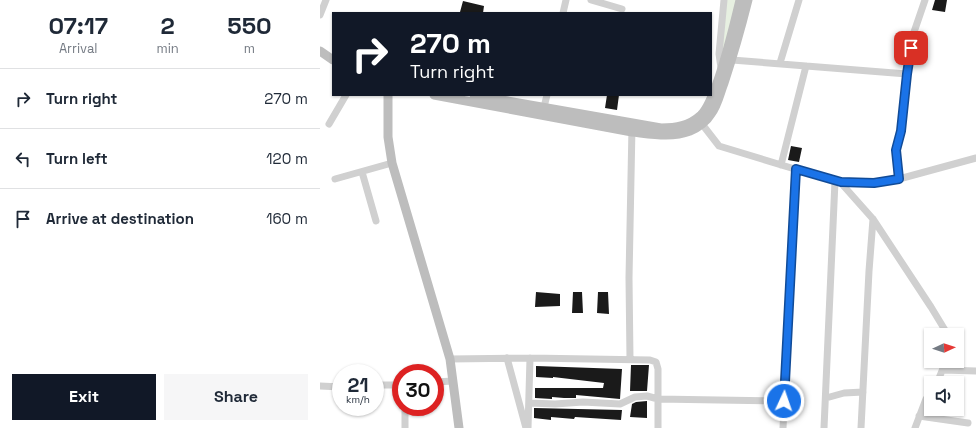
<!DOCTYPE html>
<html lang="en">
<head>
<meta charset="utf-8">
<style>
  body { margin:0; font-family:"Space Grotesk",sans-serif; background:#f6f6f7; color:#1f2937; height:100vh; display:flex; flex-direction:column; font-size:15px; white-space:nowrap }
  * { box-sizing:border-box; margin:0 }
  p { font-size:13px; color:#747a83 }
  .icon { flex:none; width:22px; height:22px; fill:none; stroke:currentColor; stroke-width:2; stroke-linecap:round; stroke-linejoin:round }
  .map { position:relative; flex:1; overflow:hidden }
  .drawer { display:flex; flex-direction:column; background:#fff; width:320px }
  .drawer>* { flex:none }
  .hud { position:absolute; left:12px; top:12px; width:380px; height:84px; border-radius:0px; box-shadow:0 1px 3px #0004; background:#111827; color:#fff; overflow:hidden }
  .needle { width:26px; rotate:87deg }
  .tools { position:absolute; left:604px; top:328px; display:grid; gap:8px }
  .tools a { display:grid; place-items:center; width:40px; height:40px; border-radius:0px; background:#fff; box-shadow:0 1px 3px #0004; font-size:20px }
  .speed { position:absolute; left:12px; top:364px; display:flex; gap:8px; font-size:20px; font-weight:700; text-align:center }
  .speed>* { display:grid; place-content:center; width:52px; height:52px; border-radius:50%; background:#fff; box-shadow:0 1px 3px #0004; line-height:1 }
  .speed small { font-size:10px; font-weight:400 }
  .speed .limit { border:6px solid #d22; background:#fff; color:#111 }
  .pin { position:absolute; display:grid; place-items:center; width:34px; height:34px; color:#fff; margin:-17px; border-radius:8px; box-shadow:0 2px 6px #0006 }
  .me { position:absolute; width:44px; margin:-22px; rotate:3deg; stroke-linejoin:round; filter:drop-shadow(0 0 3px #0008) }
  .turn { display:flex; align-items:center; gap:14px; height:84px; padding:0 12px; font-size:18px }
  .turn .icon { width:52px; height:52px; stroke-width:2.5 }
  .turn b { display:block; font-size:28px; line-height:34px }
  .eta { display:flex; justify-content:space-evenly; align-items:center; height:68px; text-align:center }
  .eta b { font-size:24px; font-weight:600; line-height:28px }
  .primary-button { display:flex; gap:8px; margin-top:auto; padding:8px 12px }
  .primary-button a { flex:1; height:46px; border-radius:0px; background:#111827; color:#fff; font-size:16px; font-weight:600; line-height:46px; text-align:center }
  .primary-button a+a { background:#f6f6f7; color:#1f2937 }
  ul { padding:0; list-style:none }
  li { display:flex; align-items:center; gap:12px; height:60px; padding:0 12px; border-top:1px solid #e0e1e3 }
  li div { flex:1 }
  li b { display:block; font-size:15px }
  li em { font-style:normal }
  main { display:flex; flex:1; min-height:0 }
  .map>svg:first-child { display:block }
</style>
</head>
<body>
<main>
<section class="drawer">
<div class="eta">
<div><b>07:17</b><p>Arrival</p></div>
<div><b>2</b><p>min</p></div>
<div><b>550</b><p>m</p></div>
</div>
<ul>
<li><svg class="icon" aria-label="right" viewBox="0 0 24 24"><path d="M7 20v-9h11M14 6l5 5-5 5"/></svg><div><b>Turn right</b></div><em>270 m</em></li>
<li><svg class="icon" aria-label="left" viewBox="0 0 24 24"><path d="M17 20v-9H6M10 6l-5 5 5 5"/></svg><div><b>Turn left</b></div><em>120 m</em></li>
<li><svg class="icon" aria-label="arrive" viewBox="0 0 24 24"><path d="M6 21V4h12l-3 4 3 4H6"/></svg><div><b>Arrive at destination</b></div><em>160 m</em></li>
</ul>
<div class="primary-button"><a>Exit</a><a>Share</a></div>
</section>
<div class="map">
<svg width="656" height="428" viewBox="0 0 656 428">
  <rect width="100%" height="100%" fill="#fff"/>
  <path fill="#e7f0e1" d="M404,0H420L401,66Z"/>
  <path fill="#1a1a1a" d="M615,0H627L625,12L612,10Z
    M143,1L164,6L163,13H146L140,12Z
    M287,95H299L297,110L285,108Z
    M471,146L482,148L479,162L468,160Z
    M216,292L240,294V306L215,307Z
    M253,292H262L263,313H252Z
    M278,292H288L289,314L277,313Z
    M311,365H329L327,391H310Z
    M216,366L302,369L300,399L256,395V398H244L232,397V399L215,398V388H283L284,383L233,377V378L216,377Z
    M327,401V418L310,417L312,404L316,402Z
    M214,408L302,410L301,420L255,417L254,419L231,417V420L214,418Z"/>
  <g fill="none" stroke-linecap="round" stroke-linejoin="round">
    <path stroke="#d0d0d0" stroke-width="7" d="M271,0L302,9
      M243,13L246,0
      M0,15L6,0
      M412,60L587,74
      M460,63L479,0
      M401,68L399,54L404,0
      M223,111L227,95
      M9,124L26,95
      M382,124L399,146L521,183H554L579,179L656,158
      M461,165L486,66
      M42,172L56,221
      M15,179L72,163
      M579,179L576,150L581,131L587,74L593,35L605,0
      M521,183L553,219L611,307L628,335
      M187,358L206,428
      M130,359L210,358L330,360L336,362L338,369V428
      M310,359L309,278L312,127
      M623,370L656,371
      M115,382L133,381
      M617,383L626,361
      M55,385H81
      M0,386L21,387
      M506,398L524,393L543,392
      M209,403L235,404L263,402L300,404L315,397L327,396L338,399L464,401
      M599,416L648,423
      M85,428V407
      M208,428L210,358
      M463,428L476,169
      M504,428L515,181
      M541,428L549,271L553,219
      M595,428L606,399L611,392"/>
    <path stroke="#bdbdbd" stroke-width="9" d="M0,51L13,60
      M68,95V137L72,163L130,359L139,428
      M114,95L312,132C331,134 352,138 370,131C378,128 387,121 391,114C398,105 400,93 404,83C413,56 421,28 428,0
      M154,95L341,128C356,128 369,126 381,115C397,99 414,25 420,0"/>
  </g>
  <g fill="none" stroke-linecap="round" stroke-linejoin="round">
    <g stroke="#114b97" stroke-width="10">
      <path id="route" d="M464,401L476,169L521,182L554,183L579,179L576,150L581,131L587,74L591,48"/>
    </g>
    <use href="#route" stroke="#1a73e8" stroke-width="7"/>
  </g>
</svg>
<div class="tools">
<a><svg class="needle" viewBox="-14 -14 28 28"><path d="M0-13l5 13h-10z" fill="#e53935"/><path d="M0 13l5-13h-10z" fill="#747a83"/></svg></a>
<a><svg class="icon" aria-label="sound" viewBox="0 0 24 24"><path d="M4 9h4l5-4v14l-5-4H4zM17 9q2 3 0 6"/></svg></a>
</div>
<div class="speed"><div>21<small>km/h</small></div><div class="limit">30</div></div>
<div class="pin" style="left:591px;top:48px;background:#d93025"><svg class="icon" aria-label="arrive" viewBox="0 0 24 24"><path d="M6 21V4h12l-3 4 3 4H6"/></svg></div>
<svg class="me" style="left:464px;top:401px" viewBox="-20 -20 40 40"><circle r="17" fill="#1a73e8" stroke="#fff" stroke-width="3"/><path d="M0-11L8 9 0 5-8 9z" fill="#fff"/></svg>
<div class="hud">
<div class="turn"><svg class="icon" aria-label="right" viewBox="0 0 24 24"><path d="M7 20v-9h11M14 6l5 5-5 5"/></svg><div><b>270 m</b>Turn right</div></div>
</div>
</div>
</main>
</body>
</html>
